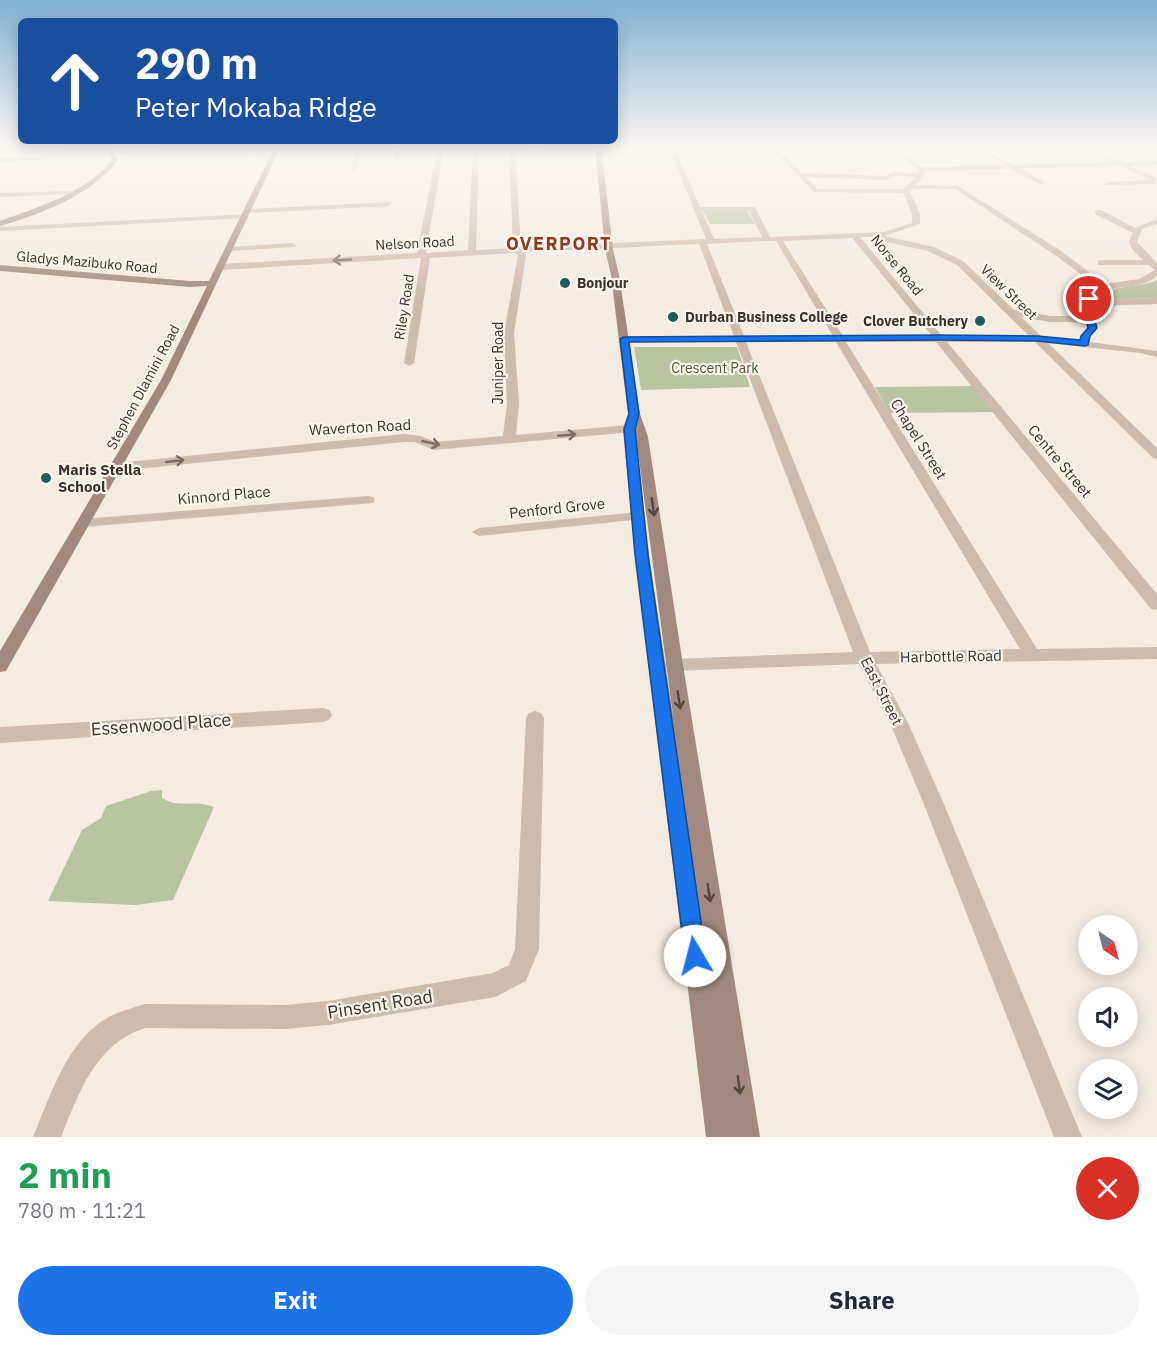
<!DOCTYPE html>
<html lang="en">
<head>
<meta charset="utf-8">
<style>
  body { margin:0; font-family:"IBM Plex Sans",sans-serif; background:#f6f6f7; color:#1f2937; height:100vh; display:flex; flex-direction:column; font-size:22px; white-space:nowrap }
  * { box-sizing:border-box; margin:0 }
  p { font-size:20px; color:#747a83 }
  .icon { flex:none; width:33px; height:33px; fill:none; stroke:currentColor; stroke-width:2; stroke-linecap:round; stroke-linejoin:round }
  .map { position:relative; height:1137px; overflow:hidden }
  .panel { display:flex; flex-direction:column; background:#fff; flex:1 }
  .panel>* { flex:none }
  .banner { position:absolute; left:18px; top:18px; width:600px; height:126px; border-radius:9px; box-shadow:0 3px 15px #0003; background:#1a4fa0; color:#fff; overflow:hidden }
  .needle { width:39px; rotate:145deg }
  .fabs { position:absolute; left:1078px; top:915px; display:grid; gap:12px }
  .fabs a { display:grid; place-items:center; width:60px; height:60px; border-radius:50%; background:#fff; box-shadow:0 3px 15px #0003; font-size:30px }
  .pin { position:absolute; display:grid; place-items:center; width:51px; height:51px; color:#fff; margin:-26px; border:3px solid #fff; border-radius:50%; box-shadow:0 2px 6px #0007 }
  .me { position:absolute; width:66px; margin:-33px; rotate:352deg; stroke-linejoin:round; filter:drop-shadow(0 0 4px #0008) }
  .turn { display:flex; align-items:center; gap:21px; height:126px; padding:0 18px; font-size:27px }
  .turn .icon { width:78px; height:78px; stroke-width:2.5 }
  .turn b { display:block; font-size:42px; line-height:51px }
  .round { display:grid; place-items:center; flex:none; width:63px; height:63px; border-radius:32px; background:#f6f6f7 }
  .headline { display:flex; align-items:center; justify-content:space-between; height:102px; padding:0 18px }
  h1 { font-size:36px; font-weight:800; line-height:45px; color:#1e9e55 }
  .cta { display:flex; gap:12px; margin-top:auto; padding:12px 18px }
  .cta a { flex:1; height:69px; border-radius:36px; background:#1a73e8; color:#fff; font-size:24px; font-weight:800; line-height:69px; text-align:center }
  .cta a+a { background:#f6f6f7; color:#1f2937 }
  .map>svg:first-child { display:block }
</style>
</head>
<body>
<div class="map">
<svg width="1157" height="1137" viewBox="0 0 1157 1137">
  <rect width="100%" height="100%" fill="#f4ebe1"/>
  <path fill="#b8c4a0" d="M703,211H747L755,224H710Z
    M1157,280V298L1096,300C1112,283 1137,289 1157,280Z
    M634,347H737L750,387L641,390Z
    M973,386L993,412L890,413L875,387Z
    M162,790V798C180,809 193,799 214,807L173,900L135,905L48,901L82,830L101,818L106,806L151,791Z"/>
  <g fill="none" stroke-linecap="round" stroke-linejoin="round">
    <path fill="#cdbbac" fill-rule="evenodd" d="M101,146L111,147L67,151L44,160L0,162V158L43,156L66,147Z
      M240,146H279L112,154L109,152Z
      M357,146H363L356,169L353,171L350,169Z
      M398,146H404L399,160L396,162L393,160Z
      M438,146H444L426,253L468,250L473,146H479L476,250L513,248L509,146H515L521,247L706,239L668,146H674L700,207H755L770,237L884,232L912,223V214L903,193L814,192L769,146H775L802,173L886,176L893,172L918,173L915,166L886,146H892L922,167L1004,165L970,146H977L1013,165L1112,162L1078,146H1085L1122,162L1157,161V165L1130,166L1157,178L1155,184L1105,185L1107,182L1152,180L1120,166L1020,168L1044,182L1042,185L1010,169L925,171L923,177L916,185L958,186L1061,251L1105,284L1139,279L1155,270L1149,265H1098V261L1101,260H1143L1132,249L1129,242L1133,233L1095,214V210H1101L1135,228L1157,219V224L1142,229L1137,242L1157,263V276C1139,291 1114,283 1095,296V300L1157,298V304L1094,306L1097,328L1090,336V342L1157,351V357L1140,353L1048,343L1157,448V459L1153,458L1035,342H947L1157,594V610L1151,609L936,342H846L1037,649L1157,647V659L876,664L908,723L943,802L1082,1137H1054L923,802L890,723L859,664L674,671L668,670L665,665L668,660L674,659L853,652L736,342H624L619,339L624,336H734L699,244L524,252L526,255L514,333L519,404L516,435L640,424L646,428L644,431L434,450L415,442H404L117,471L111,467L117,463L404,434L421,436L435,442L503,436L507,404L504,333L518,255L515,253L430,258L414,363L409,366L404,363L421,258L221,270L217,267L221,264L417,253ZM894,176L916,177L904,189H818L806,177L887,180ZM912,189H955L1055,255L1098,287C1085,293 1081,303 1084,316H1050L1014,310L963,261L934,247L884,236L920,224V214L910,191ZM702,211H749L762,237L714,239ZM860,237H877V240L928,251L957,265L1029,336H942ZM853,238V239L932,336H843L783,241ZM765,241H776L833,336H744L707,244ZM1021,317L1050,322H1086L1087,328L1080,336V341L1041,336ZM746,342H836L1020,649L870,652Z
      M75,191L73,194L0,197V193Z
      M392,202L389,206L248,213L244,211L248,209Z
      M248,214L245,218L0,231V227Z
      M292,243L296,245L295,247L230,251L226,249L230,247Z
      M368,496L373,497L375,500L373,503L83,527L76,523L83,519Z
      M638,512L645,516L643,519L479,536L472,532L479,528Z
      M323,708L329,710L332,715L329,720L323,722L0,743V727Z
      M535,711L541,713L544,718L539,949L526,981L495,997L328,1025L285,1029L145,1028C95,1044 79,1093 61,1137H33C49,1099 64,1050 98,1024C112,1013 129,1009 145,1004L285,1005L328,1001L493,973L509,965L515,949L526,718L529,713Z"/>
    <path fill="#a18a7d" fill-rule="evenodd" d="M104,146H110L118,160C92,195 41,214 0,226V221C38,207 86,193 112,160Z
      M275,146H281L171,380L6,671L0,672V651L161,380L207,286L190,287L0,271V265L190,281H209Z
      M595,146H601L613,249L619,275L640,414L648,437L683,665L760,1137H706L635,555L623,429L628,414L611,275L605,249ZM636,437L674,723L649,555Z"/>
  </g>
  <path fill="#8c4a34" d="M522,146H567L522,149Z"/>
  <defs><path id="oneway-shaft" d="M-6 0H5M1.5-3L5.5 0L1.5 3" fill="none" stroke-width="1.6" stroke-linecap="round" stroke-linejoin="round" transform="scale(1.5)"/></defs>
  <g stroke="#7d6f65">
    <use href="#oneway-shaft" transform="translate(342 260) rotate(177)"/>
    <use href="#oneway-shaft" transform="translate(567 435) rotate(-5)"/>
    <use href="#oneway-shaft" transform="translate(431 443) rotate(13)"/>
    <use href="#oneway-shaft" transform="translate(175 461) rotate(-6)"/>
  </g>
  <g stroke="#544640">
    <use href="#oneway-shaft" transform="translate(653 507) rotate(82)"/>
    <use href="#oneway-shaft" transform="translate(679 700) rotate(81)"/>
    <use href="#oneway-shaft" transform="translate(709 893) rotate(81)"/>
    <use href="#oneway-shaft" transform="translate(739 1085) rotate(82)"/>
  </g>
  <linearGradient id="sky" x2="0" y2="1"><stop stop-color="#7eb2d2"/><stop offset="0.48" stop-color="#faf6f2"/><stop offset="1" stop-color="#faf6f2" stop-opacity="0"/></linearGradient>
  <rect width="1157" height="305" fill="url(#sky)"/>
  <path fill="#1a73e8" stroke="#114b97" stroke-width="1.5" d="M1089,297L1094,299L1092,311L1097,328L1090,336L1088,345L1085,346L1037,341L939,340L629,342L639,414L635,429L648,555L706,956L703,963L695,966L688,963L685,956L635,555L624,429L629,414L620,339L624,337L939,335L1037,336L1080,340L1081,336L1088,328L1084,311L1085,299Z"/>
  <g fill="#1f5a5e" stroke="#fbf5ee" stroke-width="2">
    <circle cx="565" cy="283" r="6"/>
    <circle cx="673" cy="317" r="6"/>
    <circle cx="980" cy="321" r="6"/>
    <circle cx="46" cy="478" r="6"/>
  </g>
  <g text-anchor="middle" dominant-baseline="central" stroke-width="4.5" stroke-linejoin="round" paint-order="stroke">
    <g font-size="14" fill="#3b302b" stroke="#fbf5ee">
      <text transform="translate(415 243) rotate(-3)">Nelson Road</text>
      <text transform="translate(87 262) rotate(5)">Gladys Mazibuko Road</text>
      <text transform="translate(897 265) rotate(51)">Norse Road</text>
      <text transform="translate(1009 292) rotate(44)">View Street</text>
      <text transform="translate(404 307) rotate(-81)">Riley Road</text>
      <text transform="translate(498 363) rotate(-90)">Juniper Road</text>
      <text transform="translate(143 387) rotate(-62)">Stephen Dlamini Road</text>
    </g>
    <g font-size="14" font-weight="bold" fill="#3b302b" stroke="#fbf5ee" text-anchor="start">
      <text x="577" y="283">Bonjour</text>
      <text x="685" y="317">Durban Business College</text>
      <text x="968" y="321" text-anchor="end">Clover Butchery</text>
    </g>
    <g font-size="14" fill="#4a5a2e" stroke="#fbf5ee">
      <text x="715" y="368">Crescent Park</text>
    </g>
    <g font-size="15" fill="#3b302b" stroke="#fbf5ee">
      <text transform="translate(360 427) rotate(-3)">Waverton Road</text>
      <text transform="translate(919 439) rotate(58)">Chapel Street</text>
      <text transform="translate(1060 461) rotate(50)">Centre Street</text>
      <text transform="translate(224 495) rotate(-5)">Kinnord Place</text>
      <text transform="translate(557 508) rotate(-6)">Penford Grove</text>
      <text transform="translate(951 656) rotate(-1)">Harbottle Road</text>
      <text transform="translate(882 691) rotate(63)">East Street</text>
    </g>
    <g font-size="15" font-weight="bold" fill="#3b302b" stroke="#fbf5ee" text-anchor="start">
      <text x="58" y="469">Maris Stella<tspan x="58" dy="17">School</tspan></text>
    </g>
    <g font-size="18" font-weight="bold" letter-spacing="1.5" fill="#8c3b22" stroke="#fbf5ee">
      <text x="559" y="243">OVERPORT</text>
    </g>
    <g font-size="18" fill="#3b302b" stroke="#fbf5ee">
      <text transform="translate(161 724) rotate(-4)">Essenwood Place</text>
      <text transform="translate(380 1004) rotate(-9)">Pinsent Road</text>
    </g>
  </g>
</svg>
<div class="fabs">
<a><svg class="needle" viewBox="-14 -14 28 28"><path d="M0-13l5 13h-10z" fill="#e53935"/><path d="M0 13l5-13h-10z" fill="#747a83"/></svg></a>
<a><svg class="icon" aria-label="sound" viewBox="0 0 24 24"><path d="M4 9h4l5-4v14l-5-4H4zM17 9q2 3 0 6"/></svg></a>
<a><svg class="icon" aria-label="layers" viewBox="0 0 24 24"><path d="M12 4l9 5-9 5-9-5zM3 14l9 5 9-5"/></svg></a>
</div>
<div class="pin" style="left:1089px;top:299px;background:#d93025"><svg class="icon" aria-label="arrive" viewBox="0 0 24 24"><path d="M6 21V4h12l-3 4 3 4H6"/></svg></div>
<svg class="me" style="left:695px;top:956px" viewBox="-20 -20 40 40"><circle r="19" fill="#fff"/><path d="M0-13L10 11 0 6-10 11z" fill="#1a73e8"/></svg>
<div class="banner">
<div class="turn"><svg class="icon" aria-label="ahead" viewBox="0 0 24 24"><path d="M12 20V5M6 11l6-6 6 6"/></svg><div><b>290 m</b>Peter Mokaba Ridge</div></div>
</div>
</div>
<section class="panel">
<div class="headline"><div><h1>2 min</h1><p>780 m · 11:21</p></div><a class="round" style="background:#d93025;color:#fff"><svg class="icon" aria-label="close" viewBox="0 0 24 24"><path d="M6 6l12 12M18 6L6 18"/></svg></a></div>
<div class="cta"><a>Exit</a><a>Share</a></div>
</section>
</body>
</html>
